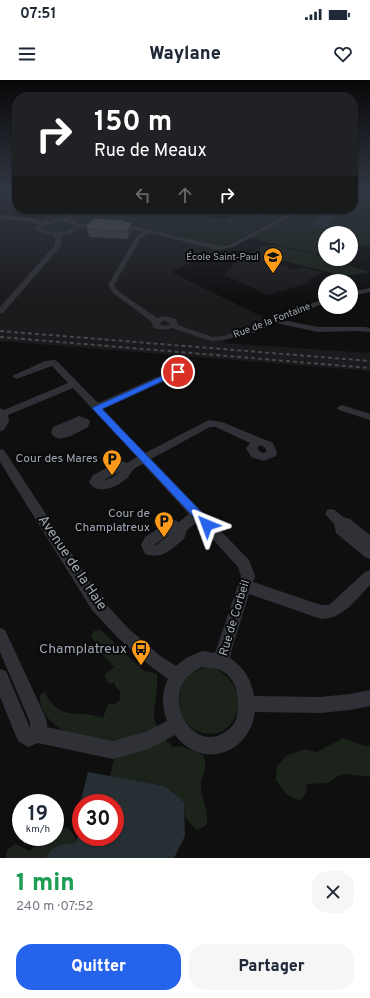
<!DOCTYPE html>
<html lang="fr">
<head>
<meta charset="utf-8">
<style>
  body { margin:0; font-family:Overpass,sans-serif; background:#f6f6f7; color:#1f2937; height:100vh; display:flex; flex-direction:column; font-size:15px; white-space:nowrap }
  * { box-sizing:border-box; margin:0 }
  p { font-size:13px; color:#747a83 }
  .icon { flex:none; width:22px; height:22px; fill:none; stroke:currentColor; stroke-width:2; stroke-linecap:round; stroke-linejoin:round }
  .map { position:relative; height:778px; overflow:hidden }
  .drawer { display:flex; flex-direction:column; background:#fff; flex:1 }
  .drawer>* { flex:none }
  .top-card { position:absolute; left:12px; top:12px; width:346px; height:122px; border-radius:16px; box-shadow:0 1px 3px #0004; background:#202124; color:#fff; overflow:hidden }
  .tools { position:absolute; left:318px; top:146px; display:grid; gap:8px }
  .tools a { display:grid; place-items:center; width:40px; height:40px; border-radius:50%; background:#fff; box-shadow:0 1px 3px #0004; font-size:20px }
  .speed { position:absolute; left:12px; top:714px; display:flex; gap:8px; font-size:20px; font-weight:700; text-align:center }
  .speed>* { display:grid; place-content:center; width:52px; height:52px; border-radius:50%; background:#fff; box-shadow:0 1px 3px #0004; line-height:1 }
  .speed small { font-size:10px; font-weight:400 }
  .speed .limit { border:6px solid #d22; background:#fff; color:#111 }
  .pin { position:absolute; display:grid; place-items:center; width:34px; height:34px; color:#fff; margin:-17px; border:2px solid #fff; border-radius:50%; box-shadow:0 1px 4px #0007 }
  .me { position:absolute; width:44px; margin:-22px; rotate:316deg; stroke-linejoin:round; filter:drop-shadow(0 0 3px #0008) }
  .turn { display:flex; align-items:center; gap:14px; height:84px; padding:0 16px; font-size:18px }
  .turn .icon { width:52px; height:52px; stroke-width:2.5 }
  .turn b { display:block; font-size:28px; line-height:34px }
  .lanes { display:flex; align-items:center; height:38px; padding:0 16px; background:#0003; justify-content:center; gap:20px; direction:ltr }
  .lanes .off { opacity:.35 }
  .round { display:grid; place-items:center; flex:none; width:42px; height:42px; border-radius:16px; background:#f6f6f7 }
  .headline { display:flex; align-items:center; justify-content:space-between; height:68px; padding:0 16px }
  h1 { font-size:24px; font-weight:800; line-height:30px; color:#1e9e55 }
  .action { display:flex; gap:8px; margin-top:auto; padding:8px 16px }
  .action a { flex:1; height:46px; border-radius:16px; background:#2563eb; color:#fff; font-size:16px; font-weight:800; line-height:46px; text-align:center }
  .action a+a { background:#f6f6f7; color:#1f2937 }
  .status { display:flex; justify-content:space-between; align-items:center; height:28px; padding:0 20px; background:#fff; direction:ltr }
  .status svg { height:11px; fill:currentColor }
  header { display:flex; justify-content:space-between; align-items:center; height:52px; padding:0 16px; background:#fff; font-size:18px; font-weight:800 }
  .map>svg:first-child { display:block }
</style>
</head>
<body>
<div class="status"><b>07:51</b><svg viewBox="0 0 49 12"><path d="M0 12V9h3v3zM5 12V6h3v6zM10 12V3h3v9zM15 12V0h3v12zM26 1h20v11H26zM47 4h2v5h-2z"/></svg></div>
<header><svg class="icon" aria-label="menu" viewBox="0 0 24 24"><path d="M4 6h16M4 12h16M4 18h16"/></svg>Waylane<svg class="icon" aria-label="heart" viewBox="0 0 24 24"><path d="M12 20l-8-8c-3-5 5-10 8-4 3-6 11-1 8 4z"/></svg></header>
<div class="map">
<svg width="370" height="778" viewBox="0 0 370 778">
  <rect width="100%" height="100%" fill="#0f0f10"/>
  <path fill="#1b1b1d" d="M0,134L44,138L42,140L66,138L75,140L82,143L131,144L223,168L171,192L269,240L247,250L220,257L225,263L370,273V291L0,261Z
    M253,175L275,180L270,185H285L292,190L304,188L322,192L307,201L309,203L268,215L224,195L238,179H247L252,177Z"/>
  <path fill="#1b231b" d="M353,116L370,119V166L351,165V153H325V165L316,174L250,158L307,129H353Z
    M53,129H175L224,140L242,129H301L262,148H260L223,168L131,144L82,143C68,136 56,141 41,140Z
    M60,141L73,143L75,147C65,154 52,155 42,149V147L47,143Z
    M274,165L313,174L370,192L345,196L250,173L264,166Z
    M101,550L144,591L157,594C159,628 142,638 173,667L181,666L203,675C209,690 201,693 201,706C201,722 210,728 206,746L197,750L185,738L184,722L165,706L110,696L115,674L116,661C100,658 82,657 67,652C53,647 38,630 40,615L45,612C58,642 78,629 103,638L108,624H115L120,620V611L115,606V602L110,604L105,599V594L114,587L102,574L91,556L94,551Z
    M211,587C232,594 244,616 235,637C232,644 225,651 217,653C174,662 162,591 211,587Z
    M343,658L365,666L370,665V697L345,694L338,696L328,703L307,704L306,713L300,721L286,714L276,700L277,686L286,676L304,669L317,672Z
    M59,747L68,748L75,756V763C62,765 51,764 46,778H6L7,770L15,764L30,771L45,757H55V750Z"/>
  <path fill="#252f34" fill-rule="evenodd" d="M331,129H346L324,149L310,146Z
    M88,692L165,706L184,722L185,756L174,778H46C51,764 62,765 75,763L80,752L75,742ZM81,723H115V757H81Z"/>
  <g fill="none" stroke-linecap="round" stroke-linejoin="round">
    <path fill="#252f34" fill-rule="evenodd" d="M265,129H270L258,137H256V135Z"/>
    <path fill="#303136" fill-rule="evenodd" d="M353,115L370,118V120L353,117Z
      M74,129H79L68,140L75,141L79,144L102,142L121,143L219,166L229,165L299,129H305L233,167L219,170L149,153L141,158L114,205L118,211L157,238L165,236L176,239L178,245L212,257L224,256L247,249L286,232L325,219V223L282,240L318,247H365L370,248V252L356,251L318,252L276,243L253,253L224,260L211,261L172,248L165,250L153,248L152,242L113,213L108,205L136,157L143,152L121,147L102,146L80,147L72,153L61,156V165L55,173L3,233H0V227L55,165V156L37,151L35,148L39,145L29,141L0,139V135L29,138L43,142L59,138L63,139ZM59,142L71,143L75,146C66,154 51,155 41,148L45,145ZM164,240L170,244L165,246L159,244Z
      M370,208V212L351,216V212Z
      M54,280L57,281L98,323L187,284H193L194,286L193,288L103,329L145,373L209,340L222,342L273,363L277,373L276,376L264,381L251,377L246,368L250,363L216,347H210L151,379L249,480L255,496L253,502L321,525H329L365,492L370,490V505C355,520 343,539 321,539L249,514L231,572L230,578C244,588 251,598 254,616L320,617L350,614L370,610V626L350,630L320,633L255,632C249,675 201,690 175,655L148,669L113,679L38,663L28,667L18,661L0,617V589L6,591L30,648V642L0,572V548L5,550L45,636L47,642V647L113,661L145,652L167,641C162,626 161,614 168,599L149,585L118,558L92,530L0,382V369L4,370L102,520L128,548L159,575L176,586L186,578L202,571L215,573L241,496L238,487L197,442L187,450L184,459C171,469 163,480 145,474L141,465L145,457L170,441L174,440L179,442L189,434L143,384C140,385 136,387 134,389C131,391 130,396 126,399C117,407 97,416 89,402L93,395L118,382L122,381L127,383L137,377L73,308L8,335L9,341L4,350L0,351V328L4,330L68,303L52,286L19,298L16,299L12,296L45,281ZM260,365L264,367L267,371L263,373L259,371L257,368ZM121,391L111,398L102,401ZM173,452L156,465H154ZM202,587C207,588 213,588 217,589C237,595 240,618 237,635C236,643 231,648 225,652C192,676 153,609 202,587Z
      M342,325L370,334V340L339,330L337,328L339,326Z
      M79,336L88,339L90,341L88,347C77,352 59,366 51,353L53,347ZM80,343L62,351H61H62Z
      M331,429L335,430L343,437L350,439L370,455V479L365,477L336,453L334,444L325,434L327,430Z"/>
    <path stroke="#45474d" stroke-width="2" stroke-dasharray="4 3" stroke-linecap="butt" d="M0,251L370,281
      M0,257L370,288"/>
  </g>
  <path fill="#424448" d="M131,144L132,153L128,159L89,157L87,147Z"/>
  <path fill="#292b2d" d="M131,144L132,153L128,159L127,149Z"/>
  <path fill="#4c4f53" stroke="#595d62" d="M94,139L121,141L131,144L127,149L87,147Z"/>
  <linearGradient id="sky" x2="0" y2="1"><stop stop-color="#080809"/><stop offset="0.5" stop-color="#313742"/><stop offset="1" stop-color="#313742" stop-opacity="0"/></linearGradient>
  <rect width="370" height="220" fill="url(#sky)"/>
  <path fill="#2563eb" stroke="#184099" d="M178,289L181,292L180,293L102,329L211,442L212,445L211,448L207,449L204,448L92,328Z"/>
  <defs>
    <g id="school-pin" transform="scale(1)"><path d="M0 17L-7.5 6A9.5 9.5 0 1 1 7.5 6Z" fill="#fd9a1a" stroke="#0a0a0b"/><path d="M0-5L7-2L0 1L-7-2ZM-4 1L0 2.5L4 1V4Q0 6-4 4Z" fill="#111"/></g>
    <g id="parking-pin" transform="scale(1)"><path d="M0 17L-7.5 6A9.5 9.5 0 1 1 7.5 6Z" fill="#fd9a1a" stroke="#0a0a0b"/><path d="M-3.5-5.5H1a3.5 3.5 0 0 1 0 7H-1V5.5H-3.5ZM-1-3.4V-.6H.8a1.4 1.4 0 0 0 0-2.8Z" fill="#111"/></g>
    <g id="bus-pin" transform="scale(1)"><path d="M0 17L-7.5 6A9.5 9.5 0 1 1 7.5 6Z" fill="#fd9a1a" stroke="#0a0a0b"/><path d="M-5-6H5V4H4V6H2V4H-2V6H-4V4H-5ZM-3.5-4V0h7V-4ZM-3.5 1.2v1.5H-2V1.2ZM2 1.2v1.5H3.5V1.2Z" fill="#111"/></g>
  </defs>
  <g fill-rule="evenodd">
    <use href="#school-pin" x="273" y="177"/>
    <use href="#parking-pin" x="112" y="379"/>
    <use href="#parking-pin" x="164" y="441"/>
    <use href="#bus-pin" x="141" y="569"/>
  </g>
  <g text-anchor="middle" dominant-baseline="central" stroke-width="4" stroke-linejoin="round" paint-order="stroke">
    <g font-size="10" fill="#9fa7b2" stroke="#0a0a0b" text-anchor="end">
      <text x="259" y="177">École Saint-Paul</text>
    </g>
    <g font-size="10" fill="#9fa7b2" stroke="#0a0a0b">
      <text transform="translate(272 241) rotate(-21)">Rue de la Fontaine</text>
    </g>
    <g font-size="12" fill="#9fa7b2" stroke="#0a0a0b" text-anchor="end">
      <text x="98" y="379">Cour des Mares</text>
      <text x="150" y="434">Cour de<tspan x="150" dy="14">Champlatreux</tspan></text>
    </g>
    <g font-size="12" fill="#9fa7b2" stroke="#0a0a0b">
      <text transform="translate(235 538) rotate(-73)">Rue de Corbeil</text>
    </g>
    <g font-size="14" fill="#9fa7b2" stroke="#0a0a0b">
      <text transform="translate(72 483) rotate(56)">Avenue de la Haie</text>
    </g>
    <g font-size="14" fill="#9fa7b2" stroke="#0a0a0b" text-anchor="end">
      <text x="127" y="569">Champlatreux</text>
    </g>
  </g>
</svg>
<div class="tools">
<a><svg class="icon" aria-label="sound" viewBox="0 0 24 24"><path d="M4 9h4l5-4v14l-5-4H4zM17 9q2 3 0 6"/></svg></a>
<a><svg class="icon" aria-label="layers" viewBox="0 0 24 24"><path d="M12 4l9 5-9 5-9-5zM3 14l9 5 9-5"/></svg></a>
</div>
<div class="speed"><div>19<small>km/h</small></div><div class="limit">30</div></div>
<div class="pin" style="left:178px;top:292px;background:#d93025"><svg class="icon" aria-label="arrive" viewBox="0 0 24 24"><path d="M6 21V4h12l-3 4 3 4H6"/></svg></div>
<svg class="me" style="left:207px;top:445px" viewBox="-20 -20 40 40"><path d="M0-17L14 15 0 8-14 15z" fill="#2563eb" stroke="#fff" stroke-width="4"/></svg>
<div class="top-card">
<div class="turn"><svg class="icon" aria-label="right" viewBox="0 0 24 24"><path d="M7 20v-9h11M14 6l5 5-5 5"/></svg><div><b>150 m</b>Rue de Meaux</div></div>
<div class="lanes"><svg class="icon off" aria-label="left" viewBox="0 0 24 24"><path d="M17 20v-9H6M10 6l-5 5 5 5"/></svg><svg class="icon off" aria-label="ahead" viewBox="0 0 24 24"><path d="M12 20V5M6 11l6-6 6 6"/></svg><svg class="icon" aria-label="right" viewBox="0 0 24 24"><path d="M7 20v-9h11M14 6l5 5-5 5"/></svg></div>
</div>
</div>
<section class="drawer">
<div class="headline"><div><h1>1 min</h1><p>240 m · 07:52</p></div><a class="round"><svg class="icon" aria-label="close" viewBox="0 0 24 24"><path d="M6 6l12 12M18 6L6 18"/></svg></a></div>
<div class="action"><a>Quitter</a><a>Partager</a></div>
</section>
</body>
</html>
